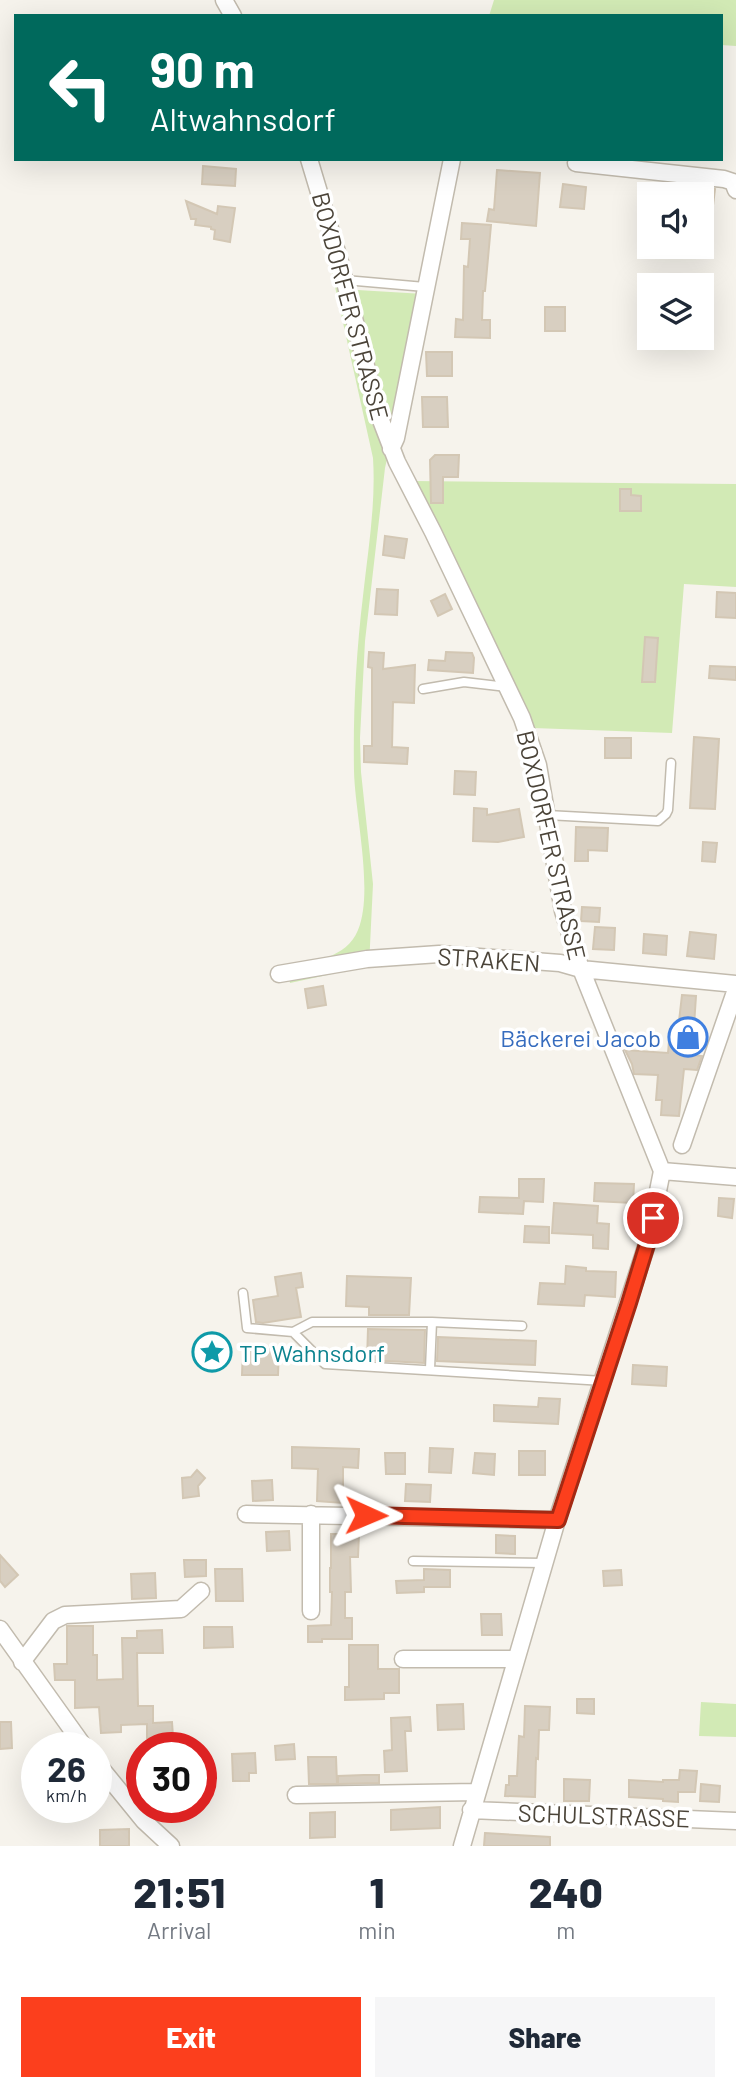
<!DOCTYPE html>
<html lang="en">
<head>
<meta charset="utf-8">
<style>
  body { margin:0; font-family:Barlow,sans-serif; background:#f6f6f7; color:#1f2937; height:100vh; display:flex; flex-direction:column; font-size:26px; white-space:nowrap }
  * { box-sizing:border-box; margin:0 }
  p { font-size:23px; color:#747a83 }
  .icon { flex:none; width:38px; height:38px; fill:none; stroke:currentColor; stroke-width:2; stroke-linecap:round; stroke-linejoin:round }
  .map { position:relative; height:1846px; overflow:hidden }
  .panel { display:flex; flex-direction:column; background:#fff; flex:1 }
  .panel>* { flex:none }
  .guide { position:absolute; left:14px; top:14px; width:709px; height:147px; border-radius:0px; box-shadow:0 7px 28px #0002; background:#00695c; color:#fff; overflow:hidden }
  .tools { position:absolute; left:637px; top:182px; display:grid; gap:14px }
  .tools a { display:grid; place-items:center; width:77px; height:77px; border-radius:0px; background:#fff; box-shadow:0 7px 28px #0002; font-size:35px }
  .speed { position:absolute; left:21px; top:1732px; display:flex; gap:14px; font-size:35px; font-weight:700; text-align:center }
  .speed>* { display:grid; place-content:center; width:91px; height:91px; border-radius:50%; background:#fff; box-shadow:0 7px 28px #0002; line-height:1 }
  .speed small { font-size:18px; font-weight:400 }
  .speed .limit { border:10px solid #d22; background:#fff; color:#111 }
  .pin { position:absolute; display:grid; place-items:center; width:60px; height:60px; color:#fff; margin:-30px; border:4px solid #fff; border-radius:50%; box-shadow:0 2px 7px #0007 }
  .me { position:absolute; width:77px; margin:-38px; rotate:91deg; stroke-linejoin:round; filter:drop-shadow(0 0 5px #0008) }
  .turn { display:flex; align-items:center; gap:24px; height:147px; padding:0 21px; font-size:32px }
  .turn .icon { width:91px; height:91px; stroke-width:2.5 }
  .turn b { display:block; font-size:49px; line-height:60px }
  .eta { display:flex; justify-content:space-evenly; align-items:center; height:119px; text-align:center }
  .eta b { font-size:42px; font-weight:800; line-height:49px }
  .primary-button { display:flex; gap:14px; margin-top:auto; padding:14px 21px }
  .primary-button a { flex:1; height:80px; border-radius:0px; background:#fc3f1d; color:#fff; font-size:28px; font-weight:800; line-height:80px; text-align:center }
  .primary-button a+a { background:#f6f6f7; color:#1f2937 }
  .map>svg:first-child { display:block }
</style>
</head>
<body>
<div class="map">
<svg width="736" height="1846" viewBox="0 0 736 1846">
  <rect width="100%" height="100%" fill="#f6f3ec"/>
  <path fill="#d2eab5" d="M494,0H736V46L721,45V16H489Z
    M330,264L341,289L424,294L385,468L365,641L360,738L361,772L373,884L369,966L290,983L286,967C313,961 346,959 358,930C374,892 355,814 354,771C353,713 356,654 363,596C368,550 376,504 373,458Z
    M413,481L736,484V587L684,584L672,733L533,728Z
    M701,1702L736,1704V1737L699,1736Z"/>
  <path fill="#d8cfc1" stroke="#d3c7b4" stroke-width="2" d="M203,166L236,169L235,186L202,184Z
    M497,170L540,173L536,226L487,221L489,209L494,210Z
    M563,184L586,187L584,209L560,207Z
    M702,187L715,189L709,238H702Z
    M186,201L217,214L218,206L235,208L230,242L214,239L215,230L211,229V227L195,225L196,219H191Z
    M462,223L491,225L485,291H483L482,320H490V338L455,337L456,319L463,320L464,266L468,267L470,239H461Z
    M545,307H565V331H545Z
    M426,352H452V376H427Z
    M422,397H447L448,427H423Z
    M435,455H459L458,477H443V503H431L430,460Z
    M620,489H631V495L641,496V511H620Z
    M385,536L407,539L404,558L383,555Z
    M377,589L398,590L397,615L375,614Z
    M717,592L736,593V618L716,617Z
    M445,594L452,609L438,616L431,601Z
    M645,637L658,638L655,682H642Z
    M369,652L384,653L383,669L415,665L414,703L393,702L392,747L408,748L407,764L364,762V746H372V668L368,667Z
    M446,652L472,653L474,658L473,673L428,670L429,660L445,661Z
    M710,666L736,667V680L709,678Z
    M694,737L719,739L715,809L690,808Z
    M605,738H631V758H605Z
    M455,771L476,772L475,795L454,794Z
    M474,808L487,809V815L519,809L524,837L498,842L473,841Z
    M576,827L608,828L607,851L588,850V861H575Z
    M703,842L717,843L715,862L702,861Z
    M582,907L600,908L599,922L581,921Z
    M595,927L615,928L614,950L593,949Z
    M690,932L716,935L714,959L687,956Z
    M644,934L667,936L666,955L643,953Z
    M323,986L326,1005L308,1008L305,989Z
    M682,995L696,996L692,1055L702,1056L697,1070L684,1069L679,1116L661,1115L662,1100H656L658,1075L634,1074L632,1064L625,1050L668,1053L670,1029L678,1030Z
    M519,1179H544L543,1202L524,1201L523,1214L479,1212L480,1197L519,1198Z
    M595,1183L634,1184L633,1203L594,1201Z
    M719,1198L734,1199L732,1218L718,1216Z
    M554,1203L598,1206L597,1223L609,1224L608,1249L593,1248V1235L552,1233Z
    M525,1226L549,1227V1243L524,1242Z
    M566,1266L586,1268V1271L616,1272L615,1297L585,1295L584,1306L538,1304L540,1283L565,1284Z
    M301,1273L303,1287L296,1288L301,1317L263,1323L256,1322L253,1300L278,1296L275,1277Z
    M347,1276L411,1278L409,1315H369V1307L346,1306Z
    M368,1329L425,1330L424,1363L367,1360Z
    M438,1337L536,1341L535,1365L437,1361Z
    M243,1348L279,1349L278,1375H242Z
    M633,1365L667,1367L666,1386L632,1384Z
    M539,1398L560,1399L558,1424L494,1421V1405L538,1407Z
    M292,1447L359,1449L358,1468L343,1467V1503L317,1501L318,1469L292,1468Z
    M430,1448L453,1449L451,1473L429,1472Z
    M519,1451H545V1475H519Z
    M385,1453H405V1474H386Z
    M475,1453L495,1454L494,1475L473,1473Z
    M197,1470L205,1478L198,1486L199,1496L183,1498L182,1478L191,1477Z
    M272,1480L273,1500L253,1501L252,1481Z
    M406,1484L431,1485L430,1502L405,1501Z
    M289,1531L290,1550L267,1551L266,1532Z
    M331,1534H359L358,1557H350L351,1592H345V1618H352V1639H322V1642H308V1626L331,1625L332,1592H330V1568H331Z
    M496,1535L515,1536V1554L496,1553Z
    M0,1555L18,1575L5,1587L0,1581Z
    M184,1560H206V1576L185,1577Z
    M215,1569H242L243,1601H216Z
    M424,1569L450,1570V1587H424V1592L397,1593L396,1581L424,1580Z
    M621,1570L622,1585L604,1586L603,1571Z
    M155,1573L156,1598L132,1599L131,1574Z
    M481,1614H501L502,1635H482Z
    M67,1626H93V1655H97V1680L123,1679L122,1638H137V1631L162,1630L163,1653H137L138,1706H153V1723L172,1722L173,1737L147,1738V1724L121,1725V1732L101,1733L99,1707L75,1708V1680H55L54,1664H67Z
    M204,1627H232L233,1647L204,1648Z
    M349,1645H378V1669H399V1693H384V1699L345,1700V1687H349Z
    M577,1699H594V1714L577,1713Z
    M463,1704L464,1729L438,1730L437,1705Z
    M525,1706L550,1707L549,1730H539L538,1759L536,1758L535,1797L505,1796L506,1785H509V1776H517L519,1736L524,1737Z
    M410,1717L411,1731H405L407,1771L385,1772L384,1751L392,1750L391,1718Z
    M0,1722H11L12,1748L0,1749Z
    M294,1744L295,1759L276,1760L275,1746Z
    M255,1753L256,1773H249V1781H233L232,1754Z
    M308,1757H336L337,1784H309Z
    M680,1770L697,1771L695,1792H678V1802L663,1801V1799L629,1797V1780L663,1782V1780H679Z
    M364,1775H379V1783L338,1784V1776Z
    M564,1779L590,1780L589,1801H564Z
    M701,1784L720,1786L719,1802L700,1801Z
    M440,1807V1828L391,1830V1810Z
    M335,1812V1837L310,1838V1813Z
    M129,1829V1846H100V1830Z
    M485,1833L550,1837V1846H484Z"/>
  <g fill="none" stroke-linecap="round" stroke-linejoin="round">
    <g stroke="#c2bbae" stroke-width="11">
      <path id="lane" d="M345,280L425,287
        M423,689L464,682L507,687
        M547,815L658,821L666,814L668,810L671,763
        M243,1293L247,1328L293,1332L325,1364L604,1381
        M432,1322L522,1326
        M293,1332L312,1322H432L430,1369
        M413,1561L544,1563"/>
    </g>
    <g stroke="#c2bbae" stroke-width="19">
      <path id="street" d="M224,0L233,16
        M309,159L340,262L377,410L397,462L433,532L522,718L538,765L563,911L581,969L662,1171
        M576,163L724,179L733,182L736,190
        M391,449L396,438L452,159
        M279,974L367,959L439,954L560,963L581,969L736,984
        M682,1145L736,989
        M662,1171L736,1177
        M246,1514L557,1520
        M311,1514V1611
        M0,1629L85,1748
        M403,1659H515
        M22,1662L53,1621L65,1615L181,1609L201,1591
        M96,1762L144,1821L171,1846
        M296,1795L477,1792
        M471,1810L736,1821
        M462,1846L557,1520L648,1241L662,1171"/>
    </g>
    <use href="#lane" stroke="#fff" stroke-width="8"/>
    <use href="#street" stroke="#fff" stroke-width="16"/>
  </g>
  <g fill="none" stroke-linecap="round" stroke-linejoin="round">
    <g stroke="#a42913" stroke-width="18">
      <path id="route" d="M366,1515L558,1520L629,1303L648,1241L653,1218"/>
    </g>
    <use href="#route" stroke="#fc3f1d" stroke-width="12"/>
  </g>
  <defs>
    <g id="shop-ring" transform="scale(2.0125)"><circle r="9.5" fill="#fff" stroke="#3f7fe0" stroke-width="1.5"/><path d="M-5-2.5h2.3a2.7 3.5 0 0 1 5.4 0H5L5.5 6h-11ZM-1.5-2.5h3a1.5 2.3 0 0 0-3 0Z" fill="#3f7fe0"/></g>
    <g id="sight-ring" transform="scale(2.0125)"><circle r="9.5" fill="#fff" stroke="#0f9aa8" stroke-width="1.5"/><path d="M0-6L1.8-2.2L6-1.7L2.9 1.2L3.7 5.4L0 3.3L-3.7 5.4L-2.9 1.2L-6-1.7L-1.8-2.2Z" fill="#0f9aa8"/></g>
  </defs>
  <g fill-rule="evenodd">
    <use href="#shop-ring" x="688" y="1037"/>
    <use href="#sight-ring" x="212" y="1352"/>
  </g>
  <g text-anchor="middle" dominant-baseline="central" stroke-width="7" stroke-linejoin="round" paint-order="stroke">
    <g font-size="24" fill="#4b4439" stroke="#fff">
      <text transform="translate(351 306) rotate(75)">BOXDORFER STRASSE</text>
      <text transform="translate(552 845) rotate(77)">BOXDORFER STRASSE</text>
      <text transform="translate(489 959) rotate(4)">STRAKEN</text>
      <text transform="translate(604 1815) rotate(2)">SCHULSTRASSE</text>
    </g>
    <g font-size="24" fill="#366cbe" stroke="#fff" text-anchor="end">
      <text x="661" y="1037">Bäckerei Jacob</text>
    </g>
    <g font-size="24" fill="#0d838f" stroke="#fff" text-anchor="start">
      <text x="239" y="1352">TP Wahnsdorf</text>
    </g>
  </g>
</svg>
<div class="tools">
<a><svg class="icon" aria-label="sound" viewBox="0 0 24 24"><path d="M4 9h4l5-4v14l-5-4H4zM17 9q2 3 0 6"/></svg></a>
<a><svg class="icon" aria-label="layers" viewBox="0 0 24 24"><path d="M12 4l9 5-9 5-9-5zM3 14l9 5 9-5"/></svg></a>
</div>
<div class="speed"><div>26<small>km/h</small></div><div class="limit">30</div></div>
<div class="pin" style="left:653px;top:1218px;background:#d93025"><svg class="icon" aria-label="arrive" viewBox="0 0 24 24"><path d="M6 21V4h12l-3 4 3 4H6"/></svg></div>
<svg class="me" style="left:366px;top:1515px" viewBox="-20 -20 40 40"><path d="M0-17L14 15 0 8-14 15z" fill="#fc3f1d" stroke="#fff" stroke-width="4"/></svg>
<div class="guide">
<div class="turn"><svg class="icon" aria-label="left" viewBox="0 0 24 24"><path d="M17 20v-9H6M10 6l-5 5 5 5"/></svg><div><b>90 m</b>Altwahnsdorf</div></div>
</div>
</div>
<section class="panel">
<div class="eta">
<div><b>21:51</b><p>Arrival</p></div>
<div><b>1</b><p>min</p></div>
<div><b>240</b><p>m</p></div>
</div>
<div class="primary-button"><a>Exit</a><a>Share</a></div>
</section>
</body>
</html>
